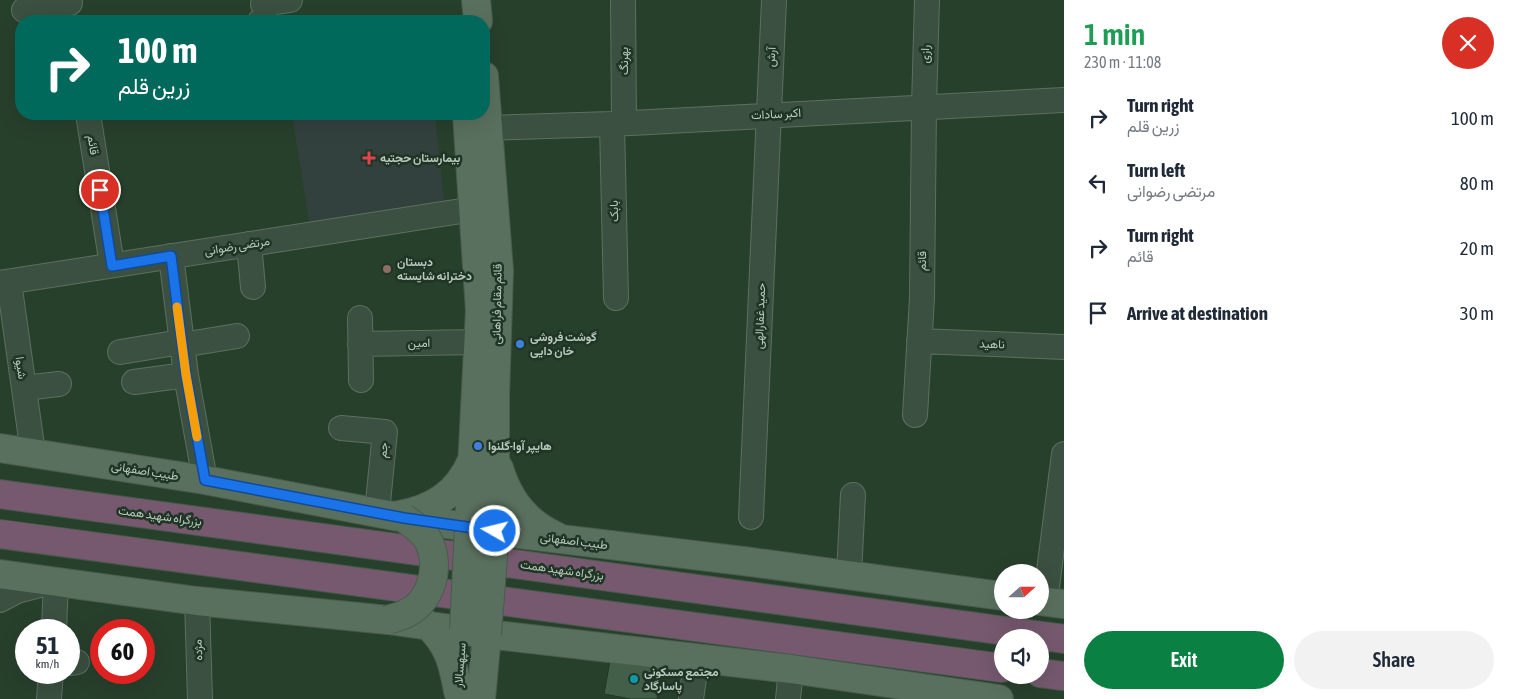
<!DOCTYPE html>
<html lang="en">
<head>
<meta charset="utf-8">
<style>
  body { margin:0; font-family:"Asap Condensed",Vazirmatn,sans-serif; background:#f2f2f3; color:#1f2937; height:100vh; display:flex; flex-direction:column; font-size:19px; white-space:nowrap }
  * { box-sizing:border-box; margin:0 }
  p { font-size:16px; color:#747a83 }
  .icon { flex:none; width:28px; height:28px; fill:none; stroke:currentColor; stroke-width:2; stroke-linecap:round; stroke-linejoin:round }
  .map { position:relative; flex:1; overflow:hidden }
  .panel { display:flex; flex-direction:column; background:#fff; width:450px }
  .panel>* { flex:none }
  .hud { position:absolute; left:15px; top:15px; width:475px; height:105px; border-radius:20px; box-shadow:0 5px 20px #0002; background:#00695c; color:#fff; overflow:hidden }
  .needle { width:32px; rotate:69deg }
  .tools { position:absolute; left:994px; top:564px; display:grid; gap:10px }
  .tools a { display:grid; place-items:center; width:55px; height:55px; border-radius:50%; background:#fff; box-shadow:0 5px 20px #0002; font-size:25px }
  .speed { position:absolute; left:15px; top:619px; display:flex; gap:10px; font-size:25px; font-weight:700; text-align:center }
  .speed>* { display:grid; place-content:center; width:65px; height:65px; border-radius:50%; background:#fff; box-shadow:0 5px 20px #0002; line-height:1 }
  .speed small { font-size:12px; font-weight:400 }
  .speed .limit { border:8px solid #d22; background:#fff; color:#111 }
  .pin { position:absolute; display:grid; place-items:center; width:42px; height:42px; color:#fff; margin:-21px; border:2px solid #fff; border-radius:50%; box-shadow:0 1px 5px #0007 }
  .me { position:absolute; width:55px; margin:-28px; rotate:278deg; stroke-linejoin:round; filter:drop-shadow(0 0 4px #0008) }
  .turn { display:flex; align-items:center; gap:18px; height:105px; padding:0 20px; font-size:22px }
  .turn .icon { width:65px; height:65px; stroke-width:2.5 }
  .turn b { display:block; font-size:35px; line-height:42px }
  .round { display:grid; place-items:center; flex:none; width:52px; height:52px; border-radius:26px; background:#f2f2f3 }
  .overview { display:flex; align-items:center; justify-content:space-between; height:85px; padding:0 20px }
  h1 { font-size:30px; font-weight:600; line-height:38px; color:#1e9e55 }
  .cta { display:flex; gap:10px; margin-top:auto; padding:10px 20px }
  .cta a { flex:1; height:58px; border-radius:30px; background:#0b8043; color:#fff; font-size:20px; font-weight:600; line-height:58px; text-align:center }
  .cta a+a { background:#f2f2f3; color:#1f2937 }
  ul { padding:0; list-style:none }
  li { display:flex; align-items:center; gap:15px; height:65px; padding:0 20px }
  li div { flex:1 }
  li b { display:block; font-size:19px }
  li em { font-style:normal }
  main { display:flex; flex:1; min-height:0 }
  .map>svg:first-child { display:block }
</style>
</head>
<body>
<main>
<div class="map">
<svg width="1064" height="699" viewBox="0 0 1064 699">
  <rect width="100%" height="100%" fill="#27402c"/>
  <path fill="#33413e" d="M292,114H435L444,202L310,228Z"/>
  <path fill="#445f49" stroke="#223727" d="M611,655L663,664L657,699H631L604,694Z"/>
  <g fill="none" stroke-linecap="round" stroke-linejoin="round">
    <g stroke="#5c7061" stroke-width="26">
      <path id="minor" d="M623,0L624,123
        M263,4L290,0
        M24,10L70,3
        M260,21L266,20
        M88,114L112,265
        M612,124L616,298
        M488,128L612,124L1064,100
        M249,244L253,287
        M171,256L186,375L205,480
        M9,282L33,453
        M0,283L474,209
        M360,318L361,380
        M919,341L1064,347
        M360,344L478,342
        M182,345L237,336
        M120,352L181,342
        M134,382L186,375
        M24,388L59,384
        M915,415L922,298L924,107L927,0
        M341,428L385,432L377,512
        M751,517L774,0
        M849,575L853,495
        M0,600L17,591L56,581L54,630
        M197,601L200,699
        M1045,602L1064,454
        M69,663L77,662
        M49,699L51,672
        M691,699L697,658
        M788,699L791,669"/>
    </g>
    <g stroke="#485c4c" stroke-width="30">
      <path id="major" d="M476,0L478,21
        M484,76L499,271L495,396V531
        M467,114L480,311L469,527
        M0,448L205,480L404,518L495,531L751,562L1002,596
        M499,468C508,499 526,523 556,536
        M399,515C434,509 458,493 472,460
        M0,574L197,601L388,620L487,634L791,669L999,699
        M1040,601L1064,604
        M428,625C449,646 453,663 458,691
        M481,699L487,634"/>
    </g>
    <g stroke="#465a4b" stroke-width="30">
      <path id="highway" d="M0,494L1064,639
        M0,534L1002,668
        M1040,673L1064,676"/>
    </g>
    <use href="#minor" stroke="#3b5040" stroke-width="24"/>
    <use href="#major" stroke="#5a705e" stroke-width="28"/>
    <use href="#highway" stroke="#76596f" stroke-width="28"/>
    <g stroke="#485c4c" stroke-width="30" stroke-linecap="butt">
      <path id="major-bridge" d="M388,620C393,618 398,617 403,615C431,604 441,568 429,542C424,532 414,525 404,518
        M464,630L469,527
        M487,634L495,531"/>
    </g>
    <use href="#major-bridge" stroke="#5a705e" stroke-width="28"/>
  </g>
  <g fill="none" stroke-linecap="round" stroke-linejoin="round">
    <g stroke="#114b97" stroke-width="12">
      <path id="route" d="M100,190L112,266L171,256L186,375L205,480L404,518L495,531"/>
    </g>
    <use href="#route" stroke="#1a73e8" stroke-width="9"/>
    <path stroke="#f59e0b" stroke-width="9" d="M177,307L186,375L197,437"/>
  </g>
  <path fill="#e0444e" stroke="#203525" stroke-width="2" d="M366.5 150.5h5v5h5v5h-5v5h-5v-5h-5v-5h5z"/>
  <circle fill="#8d6e63" stroke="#203525" stroke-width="2" cx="387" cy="269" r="5"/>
  <g fill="#3f7fe0" stroke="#203525" stroke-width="2">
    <circle cx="520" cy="344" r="5"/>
    <circle cx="478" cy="446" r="5"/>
  </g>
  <circle fill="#0f9aa8" stroke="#203525" stroke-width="2" cx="634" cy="679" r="5"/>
  <g text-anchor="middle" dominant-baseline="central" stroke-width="5" stroke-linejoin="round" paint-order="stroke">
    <g font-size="12" fill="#b8cabc" stroke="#203525">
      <text transform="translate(925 54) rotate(-88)">رازی</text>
      <text transform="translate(771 57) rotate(-87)">آرش</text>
      <text transform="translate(624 61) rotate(-90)">بهرنگ</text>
      <text transform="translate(776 114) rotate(-3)">اکبر سادات</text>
      <text transform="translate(93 145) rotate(81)">قائم</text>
      <text transform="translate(614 211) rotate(-91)">بابک</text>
      <text transform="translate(237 246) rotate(-9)">مرتضی رضوانی</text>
      <text transform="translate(922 261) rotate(-89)">قائم</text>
      <text transform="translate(497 304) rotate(-89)">قائم مقام فراهانی</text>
      <text transform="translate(760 316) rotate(-88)">حمید غفارالهی</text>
      <text transform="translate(419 343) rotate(-1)">امین</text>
      <text transform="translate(992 344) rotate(2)">ناهید</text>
      <text transform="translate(21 368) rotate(82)">شیوا</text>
      <text transform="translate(383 450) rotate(-84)">جم</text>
      <text transform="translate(145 471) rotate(9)">طبیب اصفهانی</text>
      <text transform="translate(160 516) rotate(8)">بزرگراه شهید همت</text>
      <text transform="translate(574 541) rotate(7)">طبیب اصفهانی</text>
      <text transform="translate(562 570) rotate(8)">بزرگراه شهید همت</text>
      <text transform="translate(198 650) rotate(-92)">مژده</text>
      <text transform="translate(460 665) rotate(-85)">سپهسالار</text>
    </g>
    <g font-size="12" font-weight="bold" fill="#b8cabc" stroke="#203525" text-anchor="start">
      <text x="380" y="158">بیمارستان حجتیه</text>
      <text x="397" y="262">دبستان<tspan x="397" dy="14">دخترانه شایسته</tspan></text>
      <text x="530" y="337">گوشت فروشی<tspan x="530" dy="14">خان دایی</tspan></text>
      <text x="488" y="446">هایپر آوا-گلنوا</text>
      <text x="644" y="672">مجتمع مسکونی<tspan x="644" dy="14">پاسارگاد</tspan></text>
    </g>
  </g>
</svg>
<div class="tools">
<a><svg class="needle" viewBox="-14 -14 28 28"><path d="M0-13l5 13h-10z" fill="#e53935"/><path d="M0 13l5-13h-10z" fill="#747a83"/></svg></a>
<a><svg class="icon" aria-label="sound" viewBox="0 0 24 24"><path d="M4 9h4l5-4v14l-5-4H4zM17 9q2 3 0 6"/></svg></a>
</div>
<div class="speed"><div>51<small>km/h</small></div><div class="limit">60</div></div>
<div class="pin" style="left:100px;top:190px;background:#d93025"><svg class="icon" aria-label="arrive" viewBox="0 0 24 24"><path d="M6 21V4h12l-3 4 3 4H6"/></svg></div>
<svg class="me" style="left:495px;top:531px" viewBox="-20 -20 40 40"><circle r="17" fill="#1a73e8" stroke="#fff" stroke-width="3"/><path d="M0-11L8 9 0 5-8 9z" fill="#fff"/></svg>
<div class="hud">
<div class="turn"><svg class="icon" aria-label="right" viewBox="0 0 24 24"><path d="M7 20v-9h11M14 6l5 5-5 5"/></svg><div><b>100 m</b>زرین قلم</div></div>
</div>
</div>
<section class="panel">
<div class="overview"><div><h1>1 min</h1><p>230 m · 11:08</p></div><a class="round" style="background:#d93025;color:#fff"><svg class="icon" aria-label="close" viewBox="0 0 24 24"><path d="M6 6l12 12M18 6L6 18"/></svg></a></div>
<ul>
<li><svg class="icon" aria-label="right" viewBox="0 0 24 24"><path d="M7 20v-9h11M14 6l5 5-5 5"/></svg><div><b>Turn right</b><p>زرین قلم</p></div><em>100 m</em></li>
<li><svg class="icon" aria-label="left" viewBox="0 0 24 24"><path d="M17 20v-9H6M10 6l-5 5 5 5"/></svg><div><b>Turn left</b><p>مرتضی رضوانی</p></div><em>80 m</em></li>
<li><svg class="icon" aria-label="right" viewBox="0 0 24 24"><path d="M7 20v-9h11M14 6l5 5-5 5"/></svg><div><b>Turn right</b><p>قائم</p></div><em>20 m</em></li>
<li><svg class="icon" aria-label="arrive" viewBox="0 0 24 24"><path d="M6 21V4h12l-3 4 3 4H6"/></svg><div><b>Arrive at destination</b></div><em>30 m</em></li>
</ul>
<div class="cta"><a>Exit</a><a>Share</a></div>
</section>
</main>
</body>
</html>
